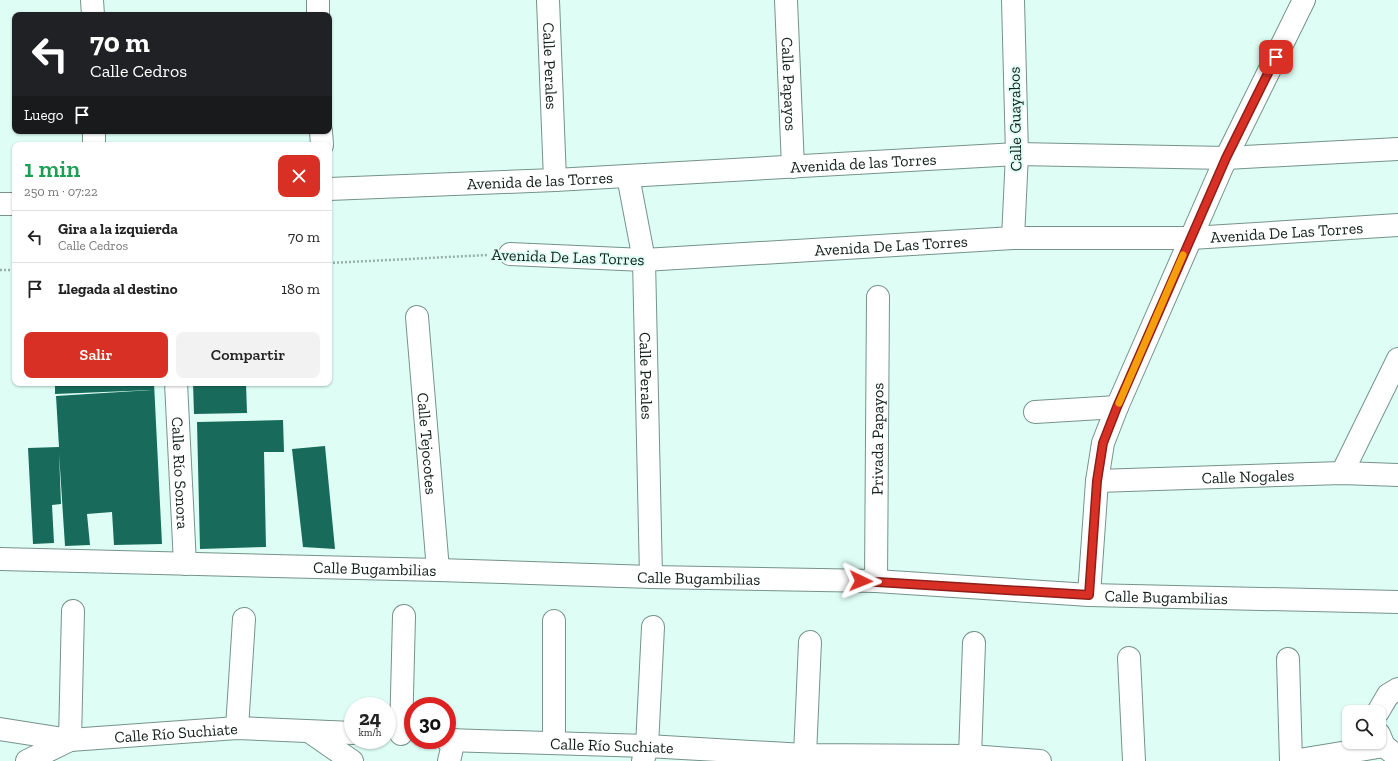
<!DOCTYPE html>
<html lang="es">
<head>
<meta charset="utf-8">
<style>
  body { margin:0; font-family:"Zilla Slab",serif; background:#f2f2f2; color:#222; height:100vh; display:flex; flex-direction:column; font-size:15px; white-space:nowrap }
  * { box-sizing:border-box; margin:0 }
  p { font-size:13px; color:#767676 }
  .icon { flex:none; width:22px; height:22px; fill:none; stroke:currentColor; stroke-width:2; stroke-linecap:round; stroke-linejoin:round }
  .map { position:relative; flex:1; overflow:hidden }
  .details { position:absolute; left:12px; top:142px; width:320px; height:244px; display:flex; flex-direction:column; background:#fff; border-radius:8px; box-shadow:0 1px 3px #0004 }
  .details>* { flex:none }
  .guide { position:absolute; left:12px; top:12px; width:320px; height:122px; border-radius:8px; box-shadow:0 1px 3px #0004; background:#202124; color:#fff; overflow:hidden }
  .buttons { position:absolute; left:1342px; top:705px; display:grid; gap:8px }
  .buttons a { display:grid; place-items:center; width:44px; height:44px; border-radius:8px; background:#fff; box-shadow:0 1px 3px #0004; font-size:20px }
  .speed { position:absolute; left:344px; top:697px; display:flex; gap:8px; font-size:20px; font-weight:700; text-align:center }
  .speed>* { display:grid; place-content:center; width:52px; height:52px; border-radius:50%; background:#fff; box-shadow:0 1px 3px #0004; line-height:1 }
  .speed small { font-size:10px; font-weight:400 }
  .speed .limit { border:6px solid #d22; background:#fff; color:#111 }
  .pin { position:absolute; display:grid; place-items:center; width:34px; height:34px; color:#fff; margin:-17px; border-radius:8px; box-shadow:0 2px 6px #0006 }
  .me { position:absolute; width:44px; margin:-22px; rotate:92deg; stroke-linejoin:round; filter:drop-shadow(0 0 3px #0008) }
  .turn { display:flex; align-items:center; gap:14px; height:84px; padding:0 12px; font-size:18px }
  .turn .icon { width:52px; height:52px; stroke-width:2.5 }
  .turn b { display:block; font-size:28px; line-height:34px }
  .then { display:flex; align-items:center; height:38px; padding:0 12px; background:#0003; gap:8px; font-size:15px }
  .round { display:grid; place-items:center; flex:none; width:42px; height:42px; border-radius:8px; background:#f2f2f2 }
  .head { display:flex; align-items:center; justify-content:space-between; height:68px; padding:0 12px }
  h1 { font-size:24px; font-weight:600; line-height:30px; color:#1e9e55 }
  .action { display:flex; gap:8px; margin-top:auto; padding:8px 12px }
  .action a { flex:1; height:46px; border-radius:8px; background:#d93025; color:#fff; font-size:16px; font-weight:600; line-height:46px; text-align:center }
  .action a+a { background:#f2f2f2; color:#222 }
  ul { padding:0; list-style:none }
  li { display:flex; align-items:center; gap:12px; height:52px; padding:0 12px; border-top:1px solid #e0e0e0 }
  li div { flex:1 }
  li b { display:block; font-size:15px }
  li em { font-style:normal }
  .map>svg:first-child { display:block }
</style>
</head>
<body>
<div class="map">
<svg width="1398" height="761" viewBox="0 0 1398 761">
  <rect width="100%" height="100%" fill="#defef5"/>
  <path fill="#186a5b" d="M55,383H154L162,544L114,545L112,512L87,514L90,545L65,546L59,453L61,504L52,505L54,543L33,544L28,448L59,447L56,396L152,390L55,394Z
    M193,383H246L247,413L194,414Z
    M283,420L284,452H264L266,547L200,549L197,422Z
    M325,446L335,549L303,547L292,449Z"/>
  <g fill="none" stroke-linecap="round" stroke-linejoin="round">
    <g stroke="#75928b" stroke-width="24">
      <g id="street">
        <path d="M92,0L93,15"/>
        <path d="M318,0V15"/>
        <path id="s1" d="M548,0L555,180"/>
        <path id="s2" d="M786,0L793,167"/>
        <path d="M94,131V145"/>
        <path d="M321,131L322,145"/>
        <path d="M1013,238L1017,154L1013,0"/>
        <path id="s3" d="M510,254L644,260L651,577"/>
        <path id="s4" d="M417,317L438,570"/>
        <path id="s5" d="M176,383L185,564"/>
        <path d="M1035,412L1117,407"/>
        <path d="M1342,473L1398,359"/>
        <path id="s6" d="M1097,481L1342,473L1398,475"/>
        <path id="s7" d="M0,559L438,570L651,577L876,581L1089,595L1398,602"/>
        <path id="s8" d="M876,581L878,297"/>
        <path d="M1089,595L1097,481L1103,443L1117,407L1226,158L1304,0"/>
        <path d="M554,621V743"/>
        <path d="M1129,658L1134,761"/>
        <path d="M1288,659L1291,761"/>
        <path d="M1378,712L1388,695L1398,689"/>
        <path d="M237,728L244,619"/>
        <path id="s9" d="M0,729L70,740L237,728L353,733"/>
        <path d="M310,732L352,761"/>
        <path d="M401,734L404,616"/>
        <path d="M1379,734L1384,746L1398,757"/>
        <path d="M70,740L73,611"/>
        <path id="s10" d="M447,740L647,746L805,755L970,756L1040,761"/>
        <path d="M805,755L810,642"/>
        <path d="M970,756L974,643"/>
        <path d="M27,761L70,740"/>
        <path d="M449,761L454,740"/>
        <path d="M643,761L647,746L653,627"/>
        <path d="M1293,761L1384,746"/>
      </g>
    </g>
    <g stroke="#75928b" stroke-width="24">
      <g id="secondary">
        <path id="s11" d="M628,176L644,260L1013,238H1191L1398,225"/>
        <path id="s12" d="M329,189L555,180L1017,154L1226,158L1398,149"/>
        <path d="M0,204H15"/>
      </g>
    </g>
    <path stroke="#96afa8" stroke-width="2.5" stroke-dasharray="2 2" stroke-linecap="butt" d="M329,263L488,255
      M0,270H15"/>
    <use href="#street" stroke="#fff" stroke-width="22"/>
    <use href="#secondary" stroke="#fff" stroke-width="22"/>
  </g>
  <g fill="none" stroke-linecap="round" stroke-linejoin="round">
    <g stroke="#8d1f18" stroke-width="10">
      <path id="route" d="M861,581L1089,595L1097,481L1103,443L1117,407L1226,158L1276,57"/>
    </g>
    <use href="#route" stroke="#d93025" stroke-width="7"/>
    <path stroke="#f59e0b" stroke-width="7" d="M1119,403L1183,255"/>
  </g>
  <g text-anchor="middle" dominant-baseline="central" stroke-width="4" stroke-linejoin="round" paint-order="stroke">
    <g font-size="16" fill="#131f1c" stroke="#defef5">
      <text stroke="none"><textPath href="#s1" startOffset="66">Calle Perales</textPath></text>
      <text stroke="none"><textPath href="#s2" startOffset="84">Calle Papayos</textPath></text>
      <text transform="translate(1015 119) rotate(-91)">Calle Guayabos</text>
      <text stroke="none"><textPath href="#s12" startOffset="535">Avenida de las Torres</textPath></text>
      <text stroke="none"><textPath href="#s12" startOffset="211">Avenida de las Torres</textPath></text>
      <text stroke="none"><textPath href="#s11" startOffset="729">Avenida De Las Torres</textPath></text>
      <text stroke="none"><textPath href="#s11" startOffset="333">Avenida De Las Torres</textPath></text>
      <text transform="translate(568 257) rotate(2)">Avenida De Las Torres</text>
      <text stroke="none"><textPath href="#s3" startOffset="250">Calle Perales</textPath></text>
      <text stroke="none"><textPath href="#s8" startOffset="142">Privada Papayos</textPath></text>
      <text stroke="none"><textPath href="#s4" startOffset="127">Calle Tejocotes</textPath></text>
      <text stroke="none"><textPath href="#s5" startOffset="90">Calle Río Sonora</textPath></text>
      <text stroke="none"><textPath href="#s6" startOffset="151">Calle Nogales</textPath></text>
      <text stroke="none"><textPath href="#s7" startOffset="375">Calle Bugambilias</textPath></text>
      <text stroke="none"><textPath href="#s7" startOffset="699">Calle Bugambilias</textPath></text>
      <text stroke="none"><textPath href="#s7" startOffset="1167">Calle Bugambilias</textPath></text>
      <text stroke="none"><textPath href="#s9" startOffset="177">Calle Río Suchiate</textPath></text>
      <text stroke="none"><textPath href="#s10" startOffset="165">Calle Río Suchiate</textPath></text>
    </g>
  </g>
</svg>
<div class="buttons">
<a><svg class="icon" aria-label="search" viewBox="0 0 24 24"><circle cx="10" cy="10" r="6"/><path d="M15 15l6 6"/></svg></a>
</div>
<div class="speed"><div>24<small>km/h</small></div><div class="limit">30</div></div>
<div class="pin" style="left:1276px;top:57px;background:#d93025"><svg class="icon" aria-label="arrive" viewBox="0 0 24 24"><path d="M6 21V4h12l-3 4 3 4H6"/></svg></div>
<svg class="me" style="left:861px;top:581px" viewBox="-20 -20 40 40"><path d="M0-17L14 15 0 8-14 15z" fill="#d93025" stroke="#fff" stroke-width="4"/></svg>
<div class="guide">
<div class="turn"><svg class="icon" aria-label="left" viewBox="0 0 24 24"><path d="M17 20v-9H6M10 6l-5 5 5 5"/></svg><div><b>70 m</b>Calle Cedros</div></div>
<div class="then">Luego<svg class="icon" aria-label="arrive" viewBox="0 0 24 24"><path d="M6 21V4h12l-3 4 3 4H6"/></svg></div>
</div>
<section class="details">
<div class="head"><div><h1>1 min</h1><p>250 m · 07:22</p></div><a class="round" style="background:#d93025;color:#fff"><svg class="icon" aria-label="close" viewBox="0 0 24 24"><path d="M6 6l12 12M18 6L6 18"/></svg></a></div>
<ul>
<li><svg class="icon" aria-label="left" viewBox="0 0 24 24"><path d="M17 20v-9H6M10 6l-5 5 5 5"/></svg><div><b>Gira a la izquierda</b><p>Calle Cedros</p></div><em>70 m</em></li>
<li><svg class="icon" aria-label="arrive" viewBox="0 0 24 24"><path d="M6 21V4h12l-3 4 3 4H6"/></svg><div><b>Llegada al destino</b></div><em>180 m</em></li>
</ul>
<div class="action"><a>Salir</a><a>Compartir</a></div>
</section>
</div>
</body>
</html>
